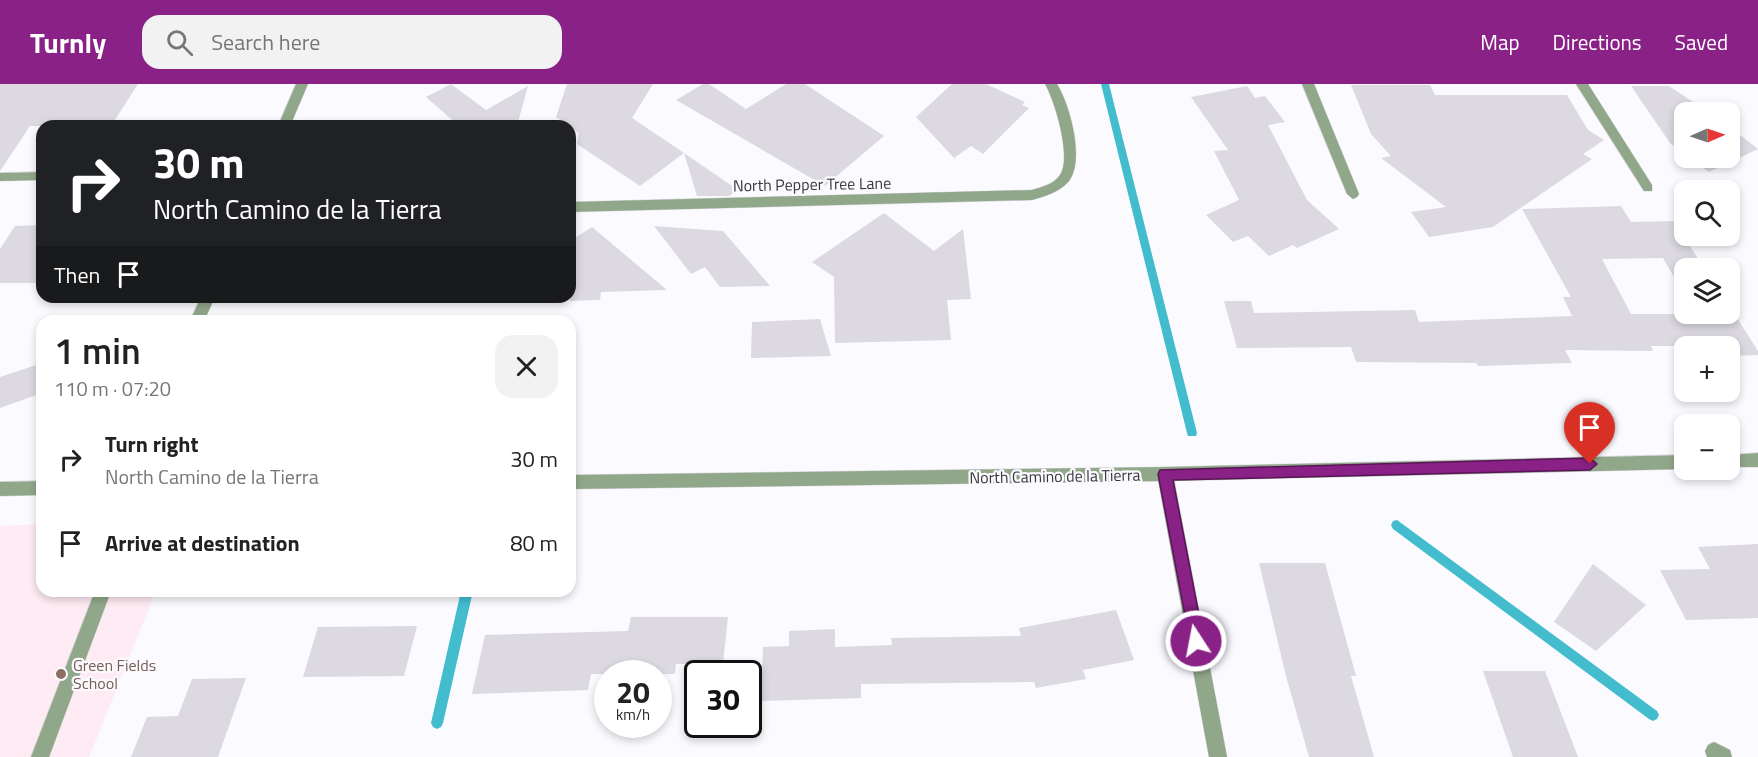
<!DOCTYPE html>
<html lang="en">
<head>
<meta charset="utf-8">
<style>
  body { margin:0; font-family:"Titillium Web",sans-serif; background:#f2f2f2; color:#222; height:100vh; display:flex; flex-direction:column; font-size:22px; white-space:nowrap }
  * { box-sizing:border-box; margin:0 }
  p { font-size:20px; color:#767676 }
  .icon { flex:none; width:33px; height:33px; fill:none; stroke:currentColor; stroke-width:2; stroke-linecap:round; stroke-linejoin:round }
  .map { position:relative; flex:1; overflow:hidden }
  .panel { position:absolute; left:36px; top:231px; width:540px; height:282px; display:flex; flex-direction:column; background:#fff; border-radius:18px; box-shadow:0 3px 9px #0003 }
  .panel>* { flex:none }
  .hud { position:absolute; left:36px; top:36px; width:540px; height:183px; border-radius:18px; box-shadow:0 3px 9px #0003; background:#202124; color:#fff; overflow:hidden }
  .needle { width:39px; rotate:88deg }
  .buttons { position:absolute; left:1674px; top:18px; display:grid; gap:12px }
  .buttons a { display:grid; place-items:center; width:66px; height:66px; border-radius:12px; background:#fff; box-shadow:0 3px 9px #0003; font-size:30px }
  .speed { position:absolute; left:594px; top:576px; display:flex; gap:12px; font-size:30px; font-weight:700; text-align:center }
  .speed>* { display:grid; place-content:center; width:78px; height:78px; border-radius:50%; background:#fff; box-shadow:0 3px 9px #0003; line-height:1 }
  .speed small { font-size:15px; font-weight:400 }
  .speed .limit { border:3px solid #111; border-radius:9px; background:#fff; color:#111 }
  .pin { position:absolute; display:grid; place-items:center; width:51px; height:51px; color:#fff; margin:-62px -26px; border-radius:50% 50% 50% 0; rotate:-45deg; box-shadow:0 0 6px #0007 }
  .pin .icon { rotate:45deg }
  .me { position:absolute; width:66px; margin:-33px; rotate:349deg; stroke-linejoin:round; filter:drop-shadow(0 0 4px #0008) }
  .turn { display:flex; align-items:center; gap:21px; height:126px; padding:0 18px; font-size:27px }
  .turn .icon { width:78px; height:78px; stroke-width:2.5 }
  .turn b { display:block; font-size:42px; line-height:51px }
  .then { display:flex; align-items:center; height:57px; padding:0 18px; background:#0003; gap:12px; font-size:22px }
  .round { display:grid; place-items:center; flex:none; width:63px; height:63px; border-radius:18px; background:#f2f2f2 }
  .summary { display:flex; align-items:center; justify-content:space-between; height:102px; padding:0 18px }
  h1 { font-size:36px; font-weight:600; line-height:45px }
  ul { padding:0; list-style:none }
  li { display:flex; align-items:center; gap:18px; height:84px; padding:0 18px }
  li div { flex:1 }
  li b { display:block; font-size:22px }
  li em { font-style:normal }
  header { display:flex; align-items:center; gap:36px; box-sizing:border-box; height:84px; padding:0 30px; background:#8a2186; color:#fff }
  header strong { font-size:28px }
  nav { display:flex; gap:33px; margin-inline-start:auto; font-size:21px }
  .search { width:420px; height:54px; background:#f2f2f2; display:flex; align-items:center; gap:15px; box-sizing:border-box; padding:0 21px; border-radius:18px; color:#767676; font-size:22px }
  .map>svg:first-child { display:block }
</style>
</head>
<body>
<header>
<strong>Turnly</strong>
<div class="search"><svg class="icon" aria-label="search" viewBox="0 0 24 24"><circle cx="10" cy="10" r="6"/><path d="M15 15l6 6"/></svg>Search here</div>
<nav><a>Map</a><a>Directions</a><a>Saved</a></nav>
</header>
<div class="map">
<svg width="1758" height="673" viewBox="0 0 1758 673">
  <rect width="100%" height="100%" fill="#fbfaff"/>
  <path fill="#feebf3" d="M42,440V507H156L89,673H0V442Z"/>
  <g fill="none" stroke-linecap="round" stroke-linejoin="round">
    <path fill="#43bdcd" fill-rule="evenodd" d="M1101,0H1109L1197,349L1196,352H1188L1187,349Z
      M1397,436L1657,627L1659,631L1657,635L1653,637L1649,635L1393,445L1391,441L1393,437Z
      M461,507H473L443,639L441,643L437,645L433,643L431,639Z"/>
  </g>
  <path fill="#dcd9e1" d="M0,0H138L111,42H30L0,87Z
    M451,0L486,26L528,2L517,42H459L426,13Z
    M567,0H653L632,34L684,69L640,102L577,60L579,49L556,33Z
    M703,0H709L746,25L786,0H805L884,52L825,102L676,16Z
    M952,0H986L1025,18L1022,21L1029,24L983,70L971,62L954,74L916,33Z
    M1351,1H1430L1435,11H1567L1588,46L1604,56L1583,70L1592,75L1493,143L1429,153L1411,128L1446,123L1381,74L1391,72L1371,50Z
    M1247,2L1255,14L1265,12L1285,38L1268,41L1307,116L1339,145L1297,164L1293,161L1269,172L1248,152L1233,158L1206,131L1239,116L1214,67L1228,66L1191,13Z
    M1631,2H1669L1708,28H1684V70L1670,59Z
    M1730,43L1758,65L1709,88L1689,74H1730Z
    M684,69L738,106L729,112H697Z
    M1621,122L1631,138L1674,137L1704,184H1684V210L1663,174L1602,175L1631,230H1730V223L1758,267V271L1730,272V262H1651L1653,267L1565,266L1572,279L1478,282L1476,279L1356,278L1351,263L1237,264L1224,217H1251L1254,229L1415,226L1419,238L1572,232L1563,213H1571L1522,125Z
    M884,129L934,167L963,145L971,215L947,216L951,256L835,259L834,193L812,178Z
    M42,141V199H0V165L15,142Z
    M654,142L723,147L770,202L720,203L705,183L691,190Z
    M592,143L667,206L601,208L600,216L570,217V157Z
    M820,235L831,272L751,274L752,238Z
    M42,279V309L0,324V293Z
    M1758,460V534L1686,536L1660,486L1710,485L1698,463Z
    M1259,479H1325L1356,592H1351L1374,673H1309L1286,592Z
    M1593,480L1646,521L1596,567L1554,538Z
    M1116,526L1134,576L1083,586L1086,595L1036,604L1034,598L861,600V614L761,617L763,563L789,562V547L835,545V563L892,561L891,554L1021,552L1019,544Z
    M631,533H728L723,580H676L675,590H591L588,606L472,610L485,551L628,547Z
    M417,542L404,592L303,593L318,543Z
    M1483,587H1545L1578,673H1513Z
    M246,594L218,673H131L147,633L178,632L192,595Z"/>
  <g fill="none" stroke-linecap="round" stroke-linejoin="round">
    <g stroke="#d8d7dc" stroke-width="1">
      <path id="service" d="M95,507H111L49,673H31Z"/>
    </g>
    <g stroke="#d8d7dc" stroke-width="1">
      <path id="minor" d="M296,0H308L290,42H278Z
        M1045,0H1057C1070,21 1085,76 1069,97C1060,108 1045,112 1032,116L570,128V118L1032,106C1042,103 1054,100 1060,91C1072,74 1055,17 1045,0Z
        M1302,0H1314L1359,110L1357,113L1353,115L1347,110Z
        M1576,0H1588L1652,101V107H1644Z
        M42,88V96L0,97V89Z
        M201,213H215L204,237H190Z
        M1165,383L1170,385L1173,390L1227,673H1209L1157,390L1160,385Z
        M1714,658L1730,666L1732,673H1707L1705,667L1708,661Z"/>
    </g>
    <g stroke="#d8d7dc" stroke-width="1">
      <path id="tertiary" d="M1758,369V383H1730V371Z
        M1684,371V385L1165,397L570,405V391L1165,383Z
        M42,397V411L0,412V398Z"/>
    </g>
    <use href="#service" fill="#91a78a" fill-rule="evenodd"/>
    <use href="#minor" fill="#91a78a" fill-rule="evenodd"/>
    <use href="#tertiary" fill="#91a78a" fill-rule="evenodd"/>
  </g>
  <path fill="#8a2186" stroke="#5a1557" stroke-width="1.5" d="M1590,374L1597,380L1590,386L1173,396L1204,557L1202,563L1196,565L1191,563L1158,390L1160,386Z"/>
  <circle fill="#8d6e63" stroke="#fbfaff" stroke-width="2" cx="61" cy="590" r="6"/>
  <g text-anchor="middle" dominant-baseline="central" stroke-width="4.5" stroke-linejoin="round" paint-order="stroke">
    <g font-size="16" fill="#38373b" stroke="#fbfaff">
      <text transform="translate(812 100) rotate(-1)">North Pepper Tree Lane</text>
      <text transform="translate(1055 392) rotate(-1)">North Camino de la Tierra</text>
    </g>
    <g font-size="16" fill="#785e54" stroke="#fbfaff" text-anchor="start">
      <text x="73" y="581">Green Fields<tspan x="73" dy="18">School</tspan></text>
    </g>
  </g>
</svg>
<div class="buttons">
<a><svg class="needle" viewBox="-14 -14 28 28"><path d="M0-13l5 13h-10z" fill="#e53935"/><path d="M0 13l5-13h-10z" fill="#767676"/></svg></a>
<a><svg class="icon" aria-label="search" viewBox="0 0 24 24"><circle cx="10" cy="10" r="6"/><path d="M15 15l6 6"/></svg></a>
<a><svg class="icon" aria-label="layers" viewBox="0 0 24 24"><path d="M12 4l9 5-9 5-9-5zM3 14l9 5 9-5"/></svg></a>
<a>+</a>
<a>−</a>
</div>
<div class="speed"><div>20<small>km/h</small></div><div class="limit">30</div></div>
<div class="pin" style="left:1590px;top:380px;background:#d93025"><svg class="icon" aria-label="arrive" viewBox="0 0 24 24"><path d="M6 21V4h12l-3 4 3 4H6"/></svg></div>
<svg class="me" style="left:1196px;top:557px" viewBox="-20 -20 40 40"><circle r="17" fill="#8a2186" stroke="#fff" stroke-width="3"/><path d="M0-11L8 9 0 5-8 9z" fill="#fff"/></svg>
<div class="hud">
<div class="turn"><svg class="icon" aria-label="right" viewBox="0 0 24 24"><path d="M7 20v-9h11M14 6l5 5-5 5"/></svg><div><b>30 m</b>North Camino de la Tierra</div></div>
<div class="then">Then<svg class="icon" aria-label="arrive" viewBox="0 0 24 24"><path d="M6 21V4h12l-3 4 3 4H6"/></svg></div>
</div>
<section class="panel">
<div class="summary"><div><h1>1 min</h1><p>110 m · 07:20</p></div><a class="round"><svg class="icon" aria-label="close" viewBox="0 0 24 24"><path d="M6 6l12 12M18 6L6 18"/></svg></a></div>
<ul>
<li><svg class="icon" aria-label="right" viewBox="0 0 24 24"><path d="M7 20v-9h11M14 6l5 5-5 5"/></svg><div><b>Turn right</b><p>North Camino de la Tierra</p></div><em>30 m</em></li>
<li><svg class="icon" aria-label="arrive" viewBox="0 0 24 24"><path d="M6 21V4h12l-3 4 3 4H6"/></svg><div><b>Arrive at destination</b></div><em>80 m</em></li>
</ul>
</section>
</div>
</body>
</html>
